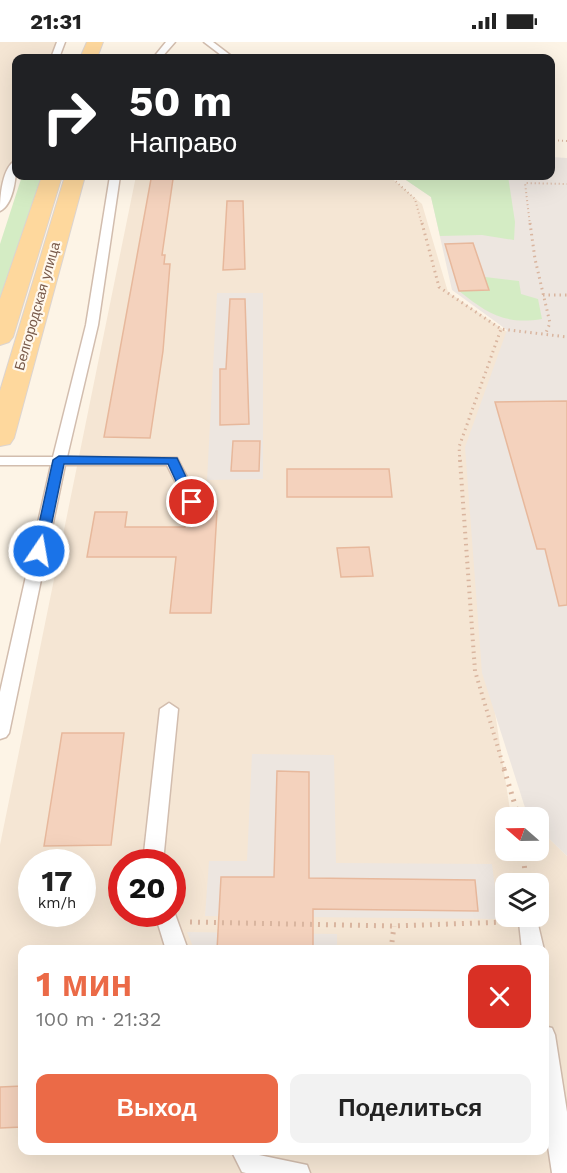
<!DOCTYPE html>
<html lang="ru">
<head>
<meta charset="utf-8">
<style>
  body { margin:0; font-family:"Work Sans",sans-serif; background:#f2f2f2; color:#222; height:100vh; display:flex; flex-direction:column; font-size:22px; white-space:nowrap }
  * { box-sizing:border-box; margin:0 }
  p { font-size:20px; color:#767676 }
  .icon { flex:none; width:33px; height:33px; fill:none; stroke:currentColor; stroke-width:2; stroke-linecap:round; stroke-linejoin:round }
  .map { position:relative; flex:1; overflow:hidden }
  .side { position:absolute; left:18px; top:903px; width:531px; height:210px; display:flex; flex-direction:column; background:#fff; border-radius:12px; box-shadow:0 6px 24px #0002 }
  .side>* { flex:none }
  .guide { position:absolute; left:12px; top:12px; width:543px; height:126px; border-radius:12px; box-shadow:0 6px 24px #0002; background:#202124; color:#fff; overflow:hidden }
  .needle { width:39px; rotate:290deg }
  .tools { position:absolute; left:495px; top:765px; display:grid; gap:12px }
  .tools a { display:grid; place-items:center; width:54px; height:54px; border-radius:12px; background:#fff; box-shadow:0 6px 24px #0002; font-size:30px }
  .speed { position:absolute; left:18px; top:807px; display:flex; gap:12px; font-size:30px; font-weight:700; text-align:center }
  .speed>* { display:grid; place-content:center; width:78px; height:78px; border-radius:50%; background:#fff; box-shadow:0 6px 24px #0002; line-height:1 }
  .speed small { font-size:15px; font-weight:400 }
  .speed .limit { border:9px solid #d22; background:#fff; color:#111 }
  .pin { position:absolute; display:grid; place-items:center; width:51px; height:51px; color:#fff; margin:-26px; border:3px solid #fff; border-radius:50%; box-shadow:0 2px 6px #0007 }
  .me { position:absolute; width:66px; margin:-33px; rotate:12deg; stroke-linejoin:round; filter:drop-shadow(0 0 4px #0008) }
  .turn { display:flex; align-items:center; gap:21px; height:126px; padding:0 18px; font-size:27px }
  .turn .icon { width:78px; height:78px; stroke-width:2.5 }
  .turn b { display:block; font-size:42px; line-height:51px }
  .round { display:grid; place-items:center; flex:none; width:63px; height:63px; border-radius:12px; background:#f2f2f2 }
  .overview { display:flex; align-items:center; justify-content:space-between; height:102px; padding:0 18px }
  h1 { font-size:36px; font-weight:700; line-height:45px; color:#eb6a47 }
  .action { display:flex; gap:12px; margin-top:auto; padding:12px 18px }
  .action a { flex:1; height:69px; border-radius:12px; background:#eb6a47; color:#fff; font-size:24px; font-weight:700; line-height:69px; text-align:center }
  .action a+a { background:#f2f2f2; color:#222 }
  .status { display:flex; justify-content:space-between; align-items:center; height:42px; padding:0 30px; background:#fff; direction:ltr }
  .status svg { height:16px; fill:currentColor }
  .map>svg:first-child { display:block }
</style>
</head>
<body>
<div class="status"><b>21:31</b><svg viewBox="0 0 49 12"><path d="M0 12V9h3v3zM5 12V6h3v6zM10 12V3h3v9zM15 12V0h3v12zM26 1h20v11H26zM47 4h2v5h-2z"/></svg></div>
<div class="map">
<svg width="567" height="1131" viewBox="0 0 567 1131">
  <rect width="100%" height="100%" fill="#fdf4e6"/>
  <path fill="#f5e6d4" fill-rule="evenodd" d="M0,0H58L52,16H16V110L0,153Z
    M136,134H389L422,162L448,250L510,292L490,638L510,768L523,775L506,776V808H538L539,787L567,814V1131H0V803ZM32,820H82V872H32ZM122,820H172V872H122ZM506,842H538V874H506ZM22,908H544V1108H22Z"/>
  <path fill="#ede6e0" d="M551,115L567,116V814L539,787L538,776L528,775L482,631L465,405L507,288L452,248L431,155L400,134H550Z
    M217,251H263V437L207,438Z
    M252,712L334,713L336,821L492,822L499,877L205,874L209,819H247Z
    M187,890L337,892V907H194Z"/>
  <path fill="#d4ecc4" d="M22,134H42L0,273V202Z
    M400,134H508L515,180L514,198L482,193L440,194L431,155Z
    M485,235L519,239L521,252L538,257L542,277C504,283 487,271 459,249L488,248Z"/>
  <path fill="#f4d2bd" stroke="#e7b89c" stroke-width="1.5" d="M151,137H173L162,213H165L164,222H170L163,309L150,396L104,395Z
    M227,159H243L245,227L223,228Z
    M473,201L489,248L459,249L445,202Z
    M230,257H245L249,382L220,383V327H226Z
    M567,359V563L559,564L545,507H537L495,360Z
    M233,399H260L259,429H231Z
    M287,427H389L392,455H287Z
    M186,469H217L211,571H170L176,515H87L95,470H127L125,485H185Z
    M369,505L373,534L341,535L337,506Z
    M62,691H124L111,803L44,804Z
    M277,729L309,730V836L475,838L478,869L313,867V908H217L221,835H274Z
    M22,1044V1085L0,1086V1045Z"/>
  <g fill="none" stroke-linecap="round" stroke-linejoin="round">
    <g stroke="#d2bdae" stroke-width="3">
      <path id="service" d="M57,0H65L59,16H51Z
        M166,0H175L161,16H153Z
        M204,0H213L234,16H225Z
        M16,118C17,131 14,163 0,169C0,155 2,125 16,118Z
        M110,134H120L98,283L67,415L177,416L200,460L197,463H187L167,423H65L9,691L6,695L0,697V650L51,423H0V415H53L86,283Z
        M169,661L178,667L163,820H143L160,667Z
        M172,867L175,872L188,908H166L155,872H172Z
        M522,874H536L544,908H522L519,880Z
        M544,984L552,986L555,993L567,1070V1131H552L544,1078Z
        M231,1108H256L259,1113L307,1123L310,1131H246L242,1130Z"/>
    </g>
    <g stroke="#dcd4d0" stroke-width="2">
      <path id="primary" d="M87,0H103L97,16H80Z
        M42,134H62L13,295L9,300L0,303V257Z
        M65,134H85L14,396L10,402L0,404V349Z"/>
    </g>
    <path stroke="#d9b59f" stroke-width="2" stroke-dasharray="1 3" stroke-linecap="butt" d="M550,98L567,99
      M390,134L415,157L422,183
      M530,183L525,141L567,142"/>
    <path stroke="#d9b59f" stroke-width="3" stroke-dasharray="1.5 4" stroke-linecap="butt" d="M422,181L439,245L501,287L567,295
      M530,181L535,217L550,281L545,293
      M543,253H567
      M460,420L459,405L501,287"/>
    <path stroke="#d9b59f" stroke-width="4" stroke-dasharray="1.5 4.5" stroke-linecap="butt" d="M460,418L475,629L505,729"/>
    <path stroke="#d9b59f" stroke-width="5" stroke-dasharray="2 6" stroke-linecap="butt" d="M504,727L519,776
      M523,808L526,842
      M190,880L394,884L506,880
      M391,908L394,884"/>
    <use href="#service" fill="#fff" fill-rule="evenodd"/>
    <use href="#primary" fill="#fed89d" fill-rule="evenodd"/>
  </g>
  <path fill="#1a73e8" stroke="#114b97" stroke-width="1.5" d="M59,414L177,416L198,460L196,463H187L168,422H64L46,509L44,512H35L33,509L53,418Z"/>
  <g text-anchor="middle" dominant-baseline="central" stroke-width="4.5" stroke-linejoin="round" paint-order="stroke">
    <g font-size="14" fill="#785949" stroke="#fff8ed">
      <text transform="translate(37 264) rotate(-74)">Белгородская улица</text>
    </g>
  </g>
</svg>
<div class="tools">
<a><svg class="needle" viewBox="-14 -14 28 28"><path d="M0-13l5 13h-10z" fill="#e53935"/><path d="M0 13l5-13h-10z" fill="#767676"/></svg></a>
<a><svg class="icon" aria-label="layers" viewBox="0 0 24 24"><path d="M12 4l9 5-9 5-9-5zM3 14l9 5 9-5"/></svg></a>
</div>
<div class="speed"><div>17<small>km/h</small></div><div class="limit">20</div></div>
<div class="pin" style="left:192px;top:460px;background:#d93025"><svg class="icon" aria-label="arrive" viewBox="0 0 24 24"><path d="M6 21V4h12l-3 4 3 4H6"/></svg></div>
<svg class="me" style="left:39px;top:509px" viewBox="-20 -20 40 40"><circle r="17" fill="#1a73e8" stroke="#fff" stroke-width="3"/><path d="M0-11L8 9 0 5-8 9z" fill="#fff"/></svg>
<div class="guide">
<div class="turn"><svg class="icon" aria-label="right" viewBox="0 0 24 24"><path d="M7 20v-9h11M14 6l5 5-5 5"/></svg><div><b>50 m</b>Направо</div></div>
</div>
<section class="side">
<div class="overview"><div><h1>1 мин</h1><p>100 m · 21:32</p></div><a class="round" style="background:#d93025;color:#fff"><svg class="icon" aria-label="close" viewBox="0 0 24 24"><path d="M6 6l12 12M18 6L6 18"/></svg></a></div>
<div class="action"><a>Выход</a><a>Поделиться</a></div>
</section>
</div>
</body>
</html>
